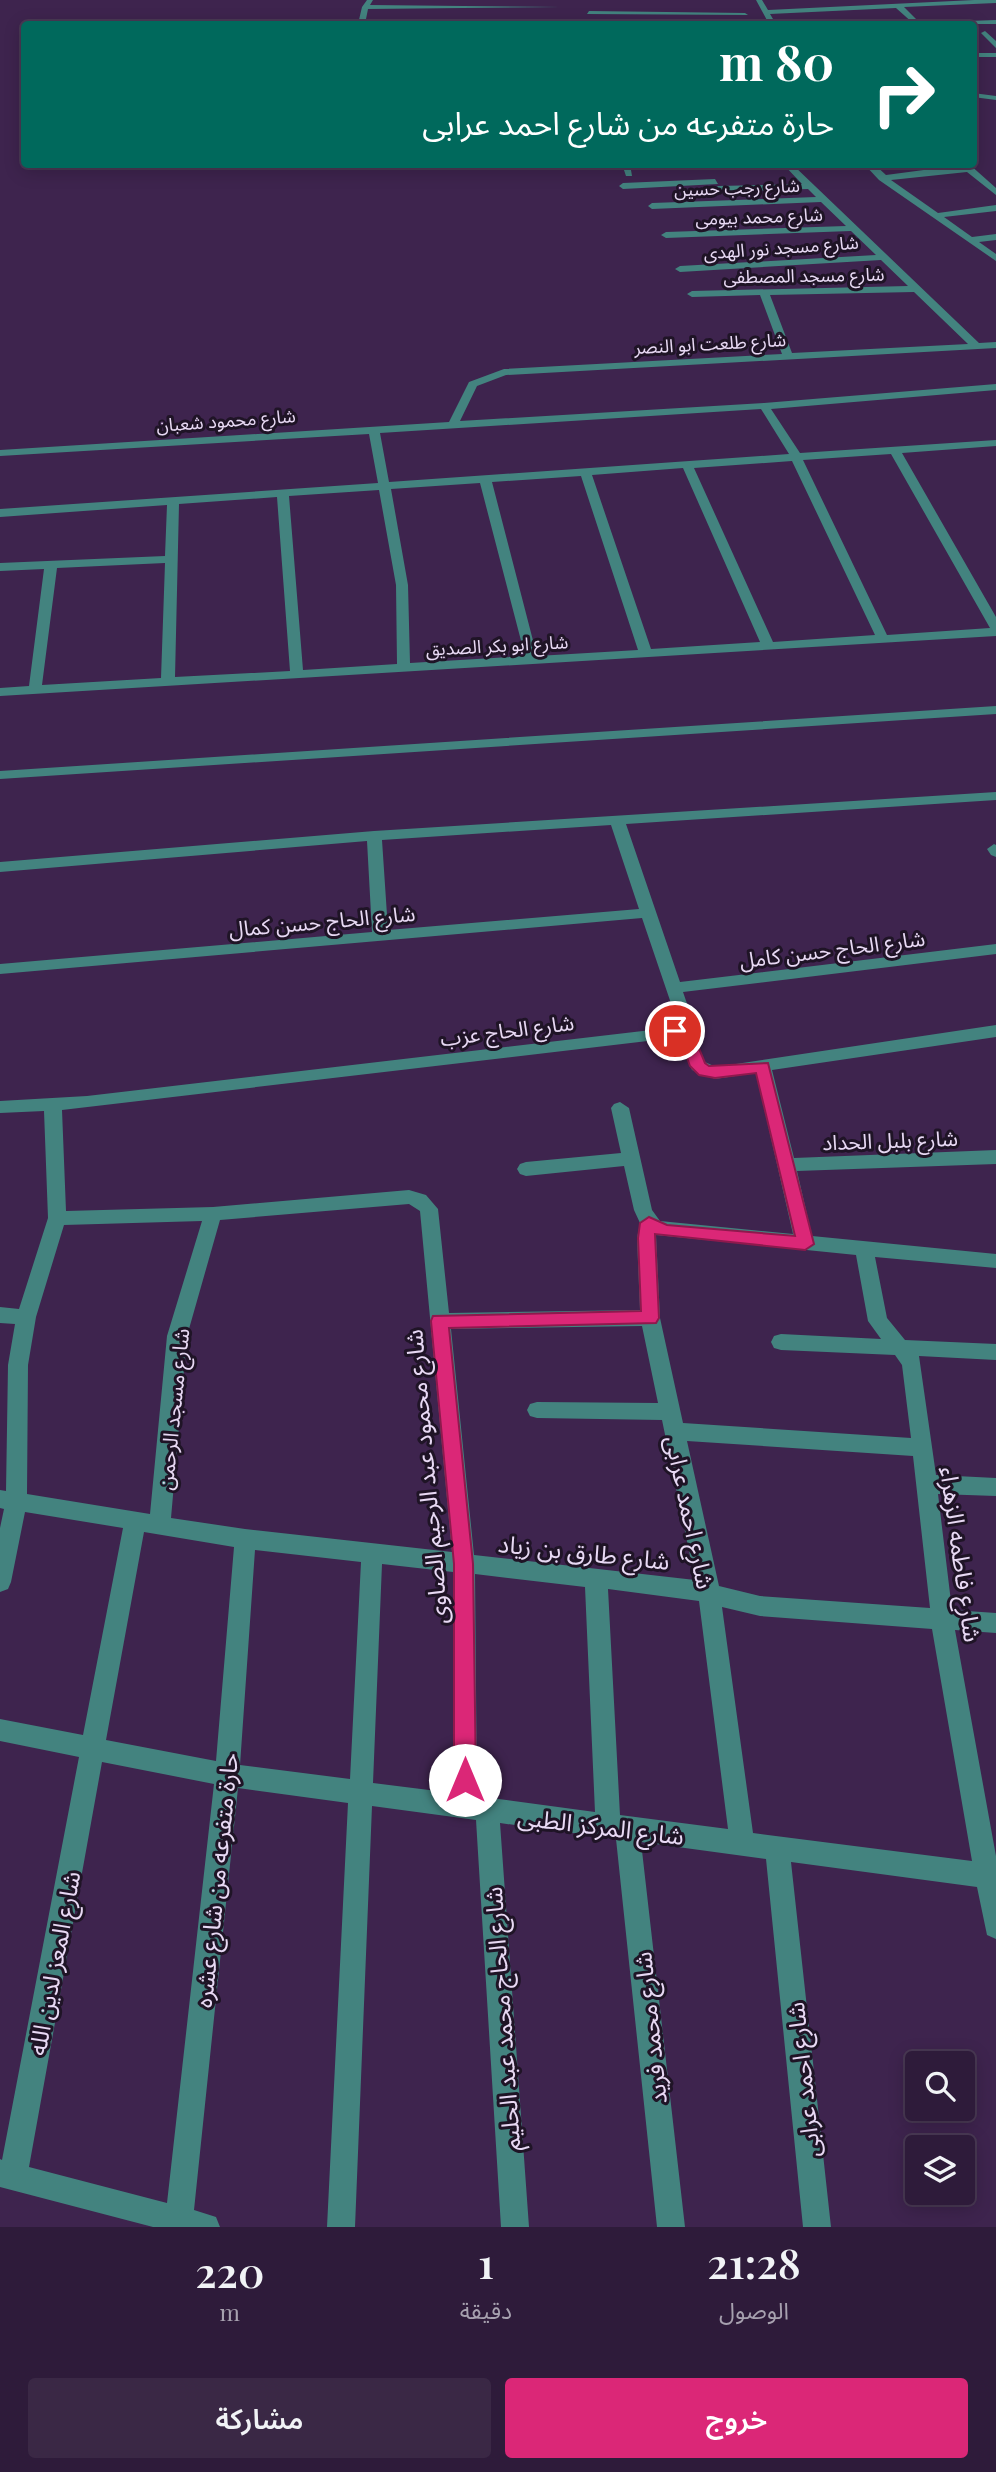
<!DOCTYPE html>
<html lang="ar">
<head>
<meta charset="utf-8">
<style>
  body { margin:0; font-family:"Playfair Display","Noto Sans Arabic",serif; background:#3a2845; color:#f1f3f6; direction:rtl; height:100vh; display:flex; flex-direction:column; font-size:26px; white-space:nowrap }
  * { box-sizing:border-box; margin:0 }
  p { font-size:23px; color:#a7a1af }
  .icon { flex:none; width:38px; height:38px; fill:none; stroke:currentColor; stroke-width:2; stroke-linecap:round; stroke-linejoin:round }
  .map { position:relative; height:2227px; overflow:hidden; direction:ltr }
  .sheet { display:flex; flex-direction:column; background:#2e1b3a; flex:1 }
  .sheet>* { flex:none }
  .hud { position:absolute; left:21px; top:21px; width:956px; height:147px; border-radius:7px; box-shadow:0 4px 18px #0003,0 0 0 2px #493954; direction:rtl; background:#00695c; color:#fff; overflow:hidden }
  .buttons { position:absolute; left:905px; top:2051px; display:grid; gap:14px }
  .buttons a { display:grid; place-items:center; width:70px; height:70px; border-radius:7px; background:#2e1b3a; box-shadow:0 4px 18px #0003,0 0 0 2px #493954; font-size:35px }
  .pin { position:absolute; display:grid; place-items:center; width:60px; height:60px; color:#fff; margin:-30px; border:4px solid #fff; border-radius:50%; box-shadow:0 2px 7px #0007 }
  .me { position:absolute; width:77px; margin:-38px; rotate:0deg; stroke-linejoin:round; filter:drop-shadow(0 0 5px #0008) }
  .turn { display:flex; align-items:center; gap:24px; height:147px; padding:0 28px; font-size:32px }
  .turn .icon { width:91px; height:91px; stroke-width:2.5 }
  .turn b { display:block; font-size:49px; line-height:60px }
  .eta { display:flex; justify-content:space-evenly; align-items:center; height:119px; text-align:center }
  .eta b { font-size:42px; font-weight:600; line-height:49px }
  .cta { display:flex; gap:14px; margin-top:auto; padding:14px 28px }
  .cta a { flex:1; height:80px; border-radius:7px; background:#db2777; color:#fff; font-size:28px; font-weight:600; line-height:80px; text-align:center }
  .cta a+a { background:#3a2845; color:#f1f3f6 }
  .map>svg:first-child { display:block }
</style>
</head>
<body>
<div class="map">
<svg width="996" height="2227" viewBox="0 0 996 2227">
  <rect width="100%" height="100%" fill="#3e244e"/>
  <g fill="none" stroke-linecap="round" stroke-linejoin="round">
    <path fill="#43837f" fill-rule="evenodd" d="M367,0H373L370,5L560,7L368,9L365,24H358L362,7Z
      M756,0H762L768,10L974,0H996V3L904,7L921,24H914L896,8L770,14L776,24H769Z
      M589,11L745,13L748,15L587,14Z
      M996,20V24H936L940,22Z
      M985,31L996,41V48L981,33Z
      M973,53H996V57H973Z
      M973,93L996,96V100L973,97Z
      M622,164H630L632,176H626Z
      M655,164H711V165L707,168L658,169Z
      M783,164H792L979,343L996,342V348L506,375L477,386L460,421L764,403L996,384V390L771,409L800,453L996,440V446L902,453L996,617V636L0,696V688L29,686L44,569L0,571V563L165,556L167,505L0,517V509L378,483L369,434L0,456V450L449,422L469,382L504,369L782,354L760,295L692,297L687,294L692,291L908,286L881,260L680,272L675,269L680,266L876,255L851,231L666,238L661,235L666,232L846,226L821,202L652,209L648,206L652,203L816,197L808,189L718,192L714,189L718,186L802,184ZM914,292L968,344L792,353L770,295ZM761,409L789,454L389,482L380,433ZM891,454L990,628L887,635L803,460ZM792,461L875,635L773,642L694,468ZM683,468L760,642L651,649L592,475ZM581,476L638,650L537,656L492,482ZM480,483L525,656L410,663L408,585L391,489ZM379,490L396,585L397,664L303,670L289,496ZM277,497L290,671L175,677L179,504ZM165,563L161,678L42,685L57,568Z
      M864,164H874L886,175L969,164L996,188V195L967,172L891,180L938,213L996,205V211L944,217L972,237L996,234V240L979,242L996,254V261L879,180Z
      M715,179L718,184L623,189L619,186L623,183Z
      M996,706V714L0,779V771Z
      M996,792V800L626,824L680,982L996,944V954L683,992L694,1024L692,1033L705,1062L716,1067L996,1025V1037L772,1070L794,1158L996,1150V1164L797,1171L812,1236L996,1254V1268L875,1257L887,1318L905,1340L996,1344V1360L919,1356L936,1475L996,1478V1496L938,1494L952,1610L996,1613V1633L955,1630L996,1856V1939L987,1935L977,1887L791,1862L831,2227H803L766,1859L641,1842L685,2227H657L616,1839L500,1823L529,2227H501L476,1820L372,1806L355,2227H327L348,1803L238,1788L194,2210L216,2217L220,2227H153L0,2187V2159L2,2160L79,1757L0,1741V1719L83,1735L123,1528L25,1512L11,1582L8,1589L0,1592V1528L4,1509L0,1508V1490L6,1491L8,1365L15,1324L0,1323V1307L19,1309L48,1218L44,1111L0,1113V1101L87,1096L677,1027L678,1024L642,918L0,974V964L372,932L367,841L0,872V862L374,831ZM611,825L639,909L388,930L382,840ZM673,1038L680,1042L692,1070L715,1079L756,1073L793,1234L660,1221L652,1210L629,1108L620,1102L614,1104L611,1108L621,1153L526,1162L520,1164L517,1169L520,1174L526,1176L624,1166L634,1210L640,1223L637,1238L640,1310L449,1313L438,1209L426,1195L409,1190L213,1207L66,1211L62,1110ZM409,1204L420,1211L452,1552L245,1529L171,1518L187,1336L220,1220ZM202,1221L167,1336L150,1514L27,1494L28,1365L36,1317L64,1225ZM656,1235L856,1255L868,1321L881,1339L781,1334L774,1336L771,1342L774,1348L781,1350L895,1355L902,1365L911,1438L683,1423L660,1318ZM642,1326L658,1403L537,1402L530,1404L527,1410L530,1416L537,1418L662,1420L695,1580L474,1555L451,1329ZM687,1441L913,1456L930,1608L760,1596L719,1586ZM144,1532L234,1547L216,1761L106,1740ZM255,1550L361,1562L350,1779L240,1765ZM382,1564L453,1572V1793L373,1783ZM475,1574L585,1587L595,1812L477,1796ZM608,1589L699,1601L728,1829L620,1815ZM722,1607L760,1616L932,1629L972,1861L753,1833ZM102,1762L214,1784L167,2203L29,2167Z
      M994,844L996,845V857L991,855L987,849Z"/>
  </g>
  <path fill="#db2777" stroke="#8e194d" stroke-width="2" d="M675,1026L693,1034L705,1063L709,1066L768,1063L814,1244L805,1250L655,1234L659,1318L656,1323L449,1328L473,1564L476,1780L472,1787L465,1791L457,1787L454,1780V1564L431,1321L433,1316L641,1311L638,1238L640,1223L649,1217L667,1225L795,1236L756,1073L715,1078L699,1075L690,1066L681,1041L667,1031Z"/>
  <g text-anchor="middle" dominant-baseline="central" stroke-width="6" stroke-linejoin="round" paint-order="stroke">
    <g font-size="18" fill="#e8d9f4" stroke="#1f1426">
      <text transform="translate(737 187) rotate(-2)">شارع رجب حسين</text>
      <text transform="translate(759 216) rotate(-2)">شارع محمد بيومى</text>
      <text transform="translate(781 247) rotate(-4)">شارع مسجد نور الهدى</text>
      <text transform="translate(804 275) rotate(-1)">شارع مسجد المصطفى</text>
      <text transform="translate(710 343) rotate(-3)">شارع طلعت ابو النصر</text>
      <text transform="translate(226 420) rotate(-4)">شارع محمود شعبان</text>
      <text transform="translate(497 645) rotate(-3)">شارع ابو بكر الصديق</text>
    </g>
    <g font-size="21" fill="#e8d9f4" stroke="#1f1426">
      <text transform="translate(322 920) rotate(-5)">شارع الحاج حسن كمال</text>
      <text transform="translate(832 948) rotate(-7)">شارع الحاج حسن كامل</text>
      <text transform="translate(507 1029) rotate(-7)">شارع الحاج عزب</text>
      <text transform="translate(890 1139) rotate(-2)">شارع بلبل الحداد</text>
      <text transform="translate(172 1409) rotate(-84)">شارع مسجد الرحمن</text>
    </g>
    <g font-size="24" fill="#e8d9f4" stroke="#1f1426">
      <text transform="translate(425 1477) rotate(-95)">شارع محمود عبد الرحيم الصاوى</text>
      <text transform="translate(691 1512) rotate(78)">شارع احمد عرابى</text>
      <text transform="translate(584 1551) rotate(6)">شارع طارق بن زياد</text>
      <text transform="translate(962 1554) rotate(82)">شارع فاطمه الزهراء</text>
      <text transform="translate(601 1825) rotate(7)">شارع المركز الطبى</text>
      <text transform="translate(215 1880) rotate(-84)">حارة متفرعه من شارع عشره</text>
      <text transform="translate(53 1963) rotate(-79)">شارع المعز لدين الله</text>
      <text transform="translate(501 2019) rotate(-94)">شارع الحاج محمد عبد الحليم</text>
      <text transform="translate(649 2028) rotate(-96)">شارع محمد فريد</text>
      <text transform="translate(802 2080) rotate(-96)">شارع احمد عرابى</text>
    </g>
  </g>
</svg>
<div class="buttons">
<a><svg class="icon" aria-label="search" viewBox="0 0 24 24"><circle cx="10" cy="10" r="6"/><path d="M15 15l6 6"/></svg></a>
<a><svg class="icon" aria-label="layers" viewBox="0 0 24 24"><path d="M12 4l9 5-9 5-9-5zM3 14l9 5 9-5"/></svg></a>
</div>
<div class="pin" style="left:675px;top:1031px;background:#d93025"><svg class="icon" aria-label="arrive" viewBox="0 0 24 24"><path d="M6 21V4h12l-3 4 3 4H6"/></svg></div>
<svg class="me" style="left:465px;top:1780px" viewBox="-20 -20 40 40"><circle r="19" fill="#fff"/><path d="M0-13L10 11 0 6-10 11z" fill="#db2777"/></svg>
<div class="hud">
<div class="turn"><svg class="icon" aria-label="right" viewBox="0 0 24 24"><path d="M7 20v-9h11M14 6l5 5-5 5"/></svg><div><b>80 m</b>حارة متفرعه من شارع احمد عرابى</div></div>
</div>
</div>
<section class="sheet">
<div class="eta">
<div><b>21:28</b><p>الوصول</p></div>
<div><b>1</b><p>دقيقة</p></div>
<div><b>220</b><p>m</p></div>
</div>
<div class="cta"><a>خروج</a><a>مشاركة</a></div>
</section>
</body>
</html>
